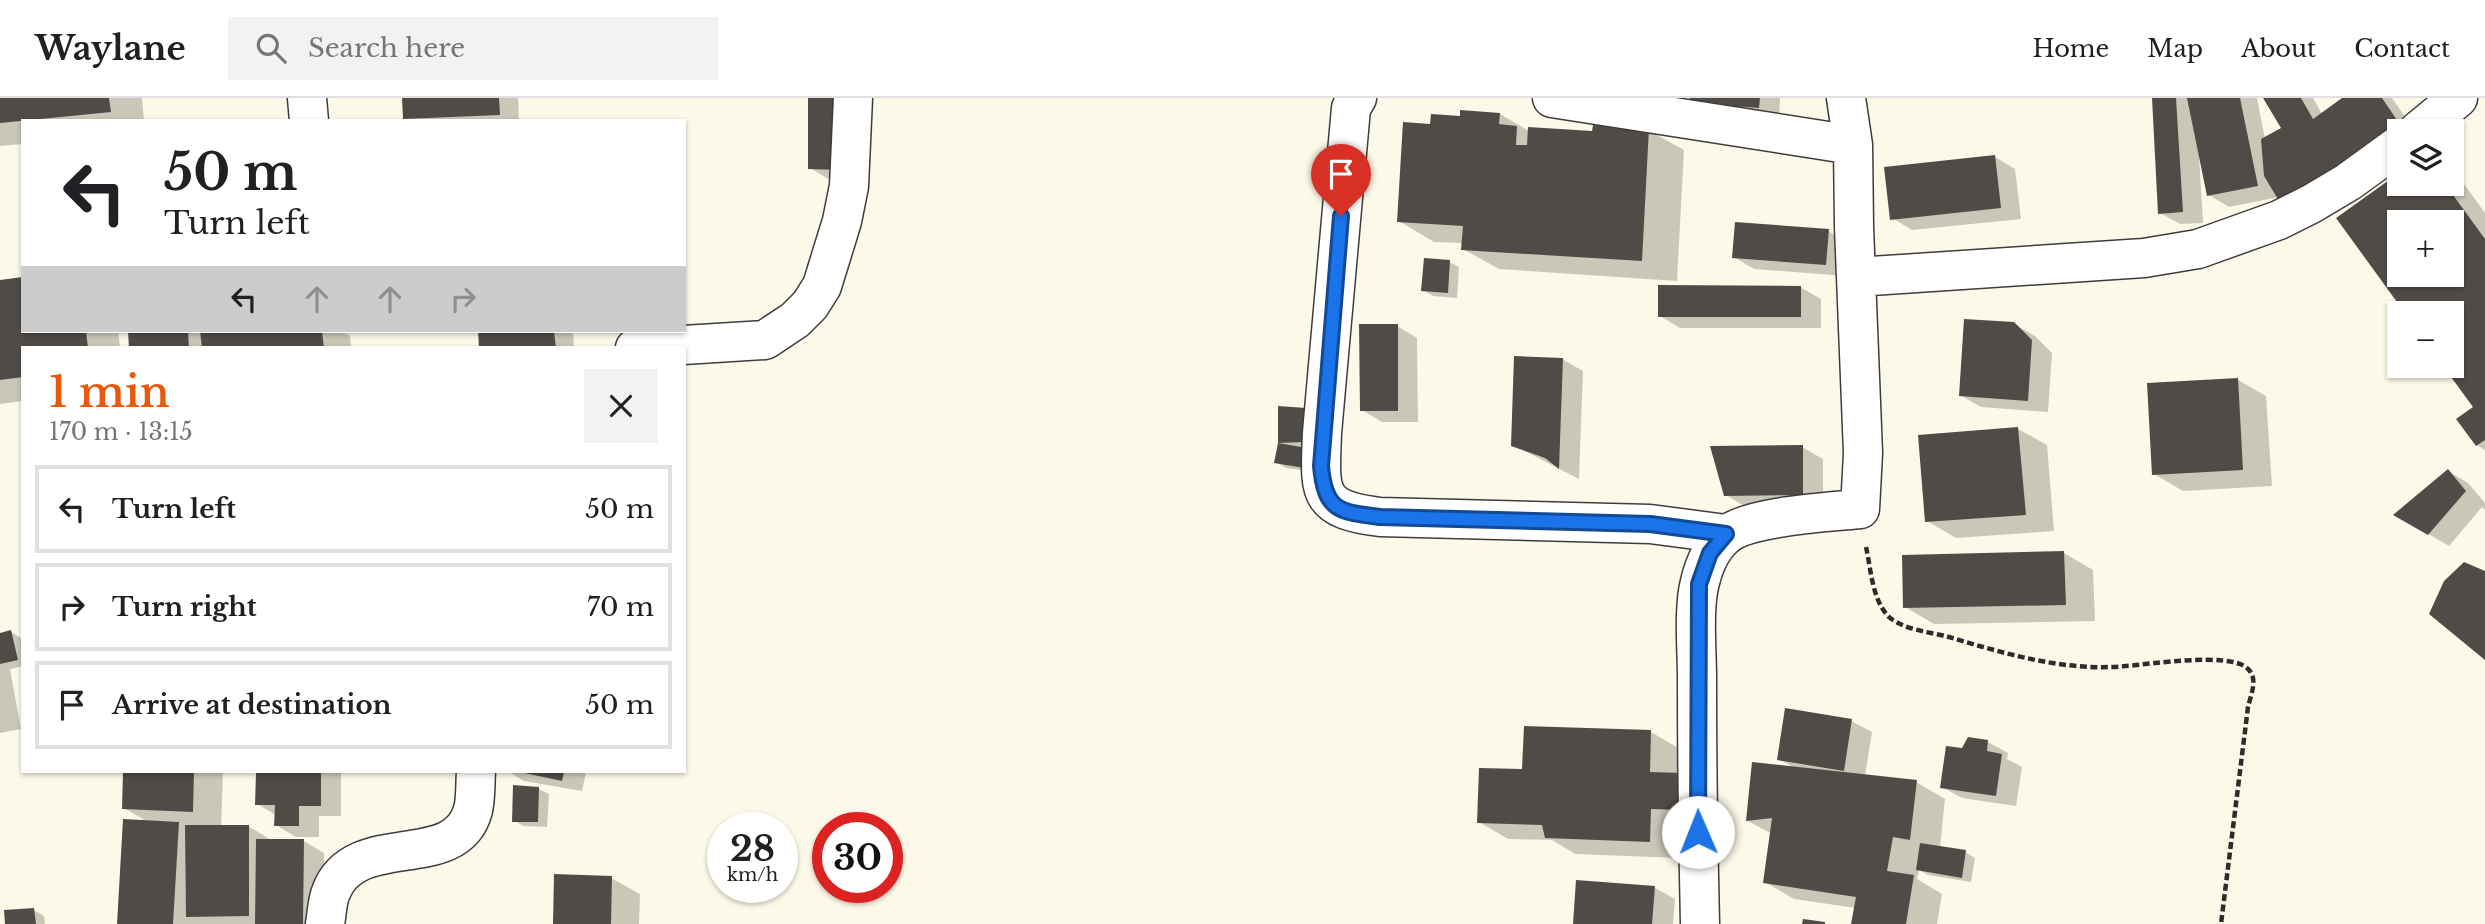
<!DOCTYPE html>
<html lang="en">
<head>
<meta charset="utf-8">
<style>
  body { margin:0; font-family:"Libre Baskerville",serif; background:#f2f2f2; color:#202124; height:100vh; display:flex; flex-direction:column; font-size:26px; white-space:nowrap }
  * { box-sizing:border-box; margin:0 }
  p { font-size:23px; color:#757577 }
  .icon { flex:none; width:38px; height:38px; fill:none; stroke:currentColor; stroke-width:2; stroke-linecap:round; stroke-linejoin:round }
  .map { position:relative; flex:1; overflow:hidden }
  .panel { position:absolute; left:21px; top:248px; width:665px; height:427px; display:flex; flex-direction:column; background:#fff; border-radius:0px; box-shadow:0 2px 5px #0004 }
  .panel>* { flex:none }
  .banner { position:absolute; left:21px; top:21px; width:665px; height:214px; border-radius:0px; box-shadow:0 2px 5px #0004; background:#fff; color:#202124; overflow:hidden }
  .fabs { position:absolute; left:2387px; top:21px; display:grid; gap:14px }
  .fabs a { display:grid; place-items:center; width:77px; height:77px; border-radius:0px; background:#fff; box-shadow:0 2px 5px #0004; font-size:35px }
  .speed { position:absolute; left:707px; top:714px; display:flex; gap:14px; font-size:35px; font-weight:700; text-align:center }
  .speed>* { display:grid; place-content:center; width:91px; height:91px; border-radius:50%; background:#fff; box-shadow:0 2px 5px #0004; line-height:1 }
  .speed small { font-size:18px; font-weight:400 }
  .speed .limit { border:10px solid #d22; background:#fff; color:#111 }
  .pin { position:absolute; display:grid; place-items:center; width:60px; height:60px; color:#fff; margin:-72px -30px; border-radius:50% 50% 50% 0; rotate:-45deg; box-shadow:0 0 7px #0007 }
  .pin .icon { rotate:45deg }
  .me { position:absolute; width:77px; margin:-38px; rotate:359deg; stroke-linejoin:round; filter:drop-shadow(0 0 5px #0008) }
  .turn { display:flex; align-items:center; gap:24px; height:147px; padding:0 28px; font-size:32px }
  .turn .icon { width:91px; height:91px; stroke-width:2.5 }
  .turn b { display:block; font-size:49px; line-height:60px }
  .lanes { display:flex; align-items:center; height:66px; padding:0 28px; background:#0003; justify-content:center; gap:35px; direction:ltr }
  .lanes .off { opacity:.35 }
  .round { display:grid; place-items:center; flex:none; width:74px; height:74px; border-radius:0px; background:#f2f2f2 }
  .overview { display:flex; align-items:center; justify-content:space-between; height:119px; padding:0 28px }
  h1 { font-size:42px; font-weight:600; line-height:52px; color:#ea580c }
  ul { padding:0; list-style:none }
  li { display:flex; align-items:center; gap:21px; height:88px; margin:0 14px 10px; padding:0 14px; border:4px solid #e0e0e0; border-radius:0px }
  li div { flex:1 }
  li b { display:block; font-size:26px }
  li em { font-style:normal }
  header { display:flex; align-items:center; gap:42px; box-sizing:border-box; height:98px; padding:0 35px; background:#fff; border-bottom:2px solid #e0e0e0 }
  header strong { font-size:33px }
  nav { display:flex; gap:38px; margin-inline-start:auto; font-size:24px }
  .search { width:490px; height:63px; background:#f2f2f2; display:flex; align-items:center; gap:18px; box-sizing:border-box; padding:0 24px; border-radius:0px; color:#757577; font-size:26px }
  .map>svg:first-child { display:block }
</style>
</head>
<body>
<header>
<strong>Waylane</strong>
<div class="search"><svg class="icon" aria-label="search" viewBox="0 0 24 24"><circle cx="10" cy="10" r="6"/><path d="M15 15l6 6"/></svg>Search here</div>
<nav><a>Home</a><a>Map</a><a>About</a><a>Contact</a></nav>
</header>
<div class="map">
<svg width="2485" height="826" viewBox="0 0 2485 826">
  <rect width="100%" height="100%" fill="#fdf9e8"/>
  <path fill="#0003" fill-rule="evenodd" d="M0,0H142L144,23H23V46L0,48Z
    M404,0H518L519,23H410L405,20Z
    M810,0L861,83L830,82L810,70Z
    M1692,0H1780L1779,21Z
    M2153,0H2257L2265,41L2283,30L2265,0H2313L2322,16L2344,0H2392L2415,33L2279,99L2229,109L2209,97L2201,58H2199L2203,125L2180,126L2160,115Z
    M1500,16L1529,33L1594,35L1648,32L1684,52L1677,183L1499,171L1463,151V145L1434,144L1399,123L1432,28Z
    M1995,59L2015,71L2021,121L1912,132L1892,120Z
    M2452,75L2459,79L2485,115V352L2477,347L2476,309L2446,268H2452V215H2408L2339,121L2399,77V86H2452ZM2399,124H2452V177H2399Z
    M1828,133L1848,145L1846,178L1754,171L1734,159Z
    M1449,164L1459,169L1457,200L1433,198L1423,192Z
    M0,184L23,233H118L120,250H23V303L0,306Z
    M1800,189L1821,201V230H1680L1660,218Z
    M2014,226L2035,238L2052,255L2048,314L1981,309L1960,297Z
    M1397,228L1417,240L1418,324H1382L1362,312Z
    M129,233H341L350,238L351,250H131Z
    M479,233H573L574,250H481Z
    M1562,261L1583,273L1579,381L1513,347Z
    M2238,282L2266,298L2272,388L2183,393L2154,376Z
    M1280,310L1314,349V374L1286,370L1276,364L1280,345Z
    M2018,331L2047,347L2054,433L1956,440L1927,423Z
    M1802,349L1823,361V408L1746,409L1726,397Z
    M2448,373L2468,385L2485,405V412L2482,409L2449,448L2396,417Z
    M2064,455L2093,472L2095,523L1934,526L1905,509Z
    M11,534L21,540L23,548V568L10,571L21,631L0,635V537Z
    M1851,623L1872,634L1865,678L1916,684L1945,701L1940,750L1965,754L1975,760L1971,784L1928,777L1919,772L1917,781L1942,796L1937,826H1853L1856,810L1794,801L1765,784L1772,736L1748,723L1796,671L1779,661Z
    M1651,634L1680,651L1678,760L1575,756L1552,742L1508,741L1479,724Z
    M1988,644L2008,655L2007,661L2022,669L2016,708L1962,700L1942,689L1963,652Z
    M125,674H223L221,729L248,728L268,740V743H304L324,755L323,826H119L148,724L124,710Z
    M257,674H341V718H319V739H296L276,727V717L257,706Z
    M509,674H586L582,693L524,683Z
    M539,691L549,696L547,729L524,728L514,723Z
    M611,780L640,796L639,826H555Z
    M1655,790L1675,801L1673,826H1575Z
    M34,812L44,818L45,826H7Z"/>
  <path fill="#514b47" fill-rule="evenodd" d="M0,0H109L111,14L0,25Z
    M402,0H499L500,17L403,21Z
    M808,0H841V72L808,71Z
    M1690,0H1760L1759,10L1689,5Z
    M2152,0H2176L2183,114L2158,116Z
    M2187,0H2240L2258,88L2207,98Z
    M2263,0H2301L2313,21L2342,0H2382L2403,31L2282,108L2264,78L2261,41L2281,30Z
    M1460,12L1500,15L1499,26L1517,28L1516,47H1527L1528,29L1592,33L1593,27L1649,30L1642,163L1461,152L1463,128L1397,124L1403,24L1430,26L1431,16L1460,18Z
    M1995,57L2001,110L1890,122L1884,69Z
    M2399,75V86H2445L2485,141V342L2476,348L2456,321L2473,309L2443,268H2452V215H2405L2336,120ZM2399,124H2452V177H2399Z
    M1735,124L1829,131L1826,167L1732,160Z
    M1424,160L1450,162L1448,195L1421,193Z
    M23,179V233H86L88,250H23V279L0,282V182Z
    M1658,187L1801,188V219H1658Z
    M1964,221L2014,224L2032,242L2028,303L1959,298Z
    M1359,226H1398V313H1360Z
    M128,233H188L189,250H129Z
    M200,233H322L324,250H202Z
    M478,233H554L556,250H479Z
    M1514,258L1563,260L1559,371L1545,360L1511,348Z
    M2238,280L2243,372L2152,377L2147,285Z
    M1278,308L1306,310L1305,344L1278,345Z
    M2018,329L2026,417L1925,424L1918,337Z
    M1278,345L1307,350L1304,370L1274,365Z
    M1803,347V397L1724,398L1710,348Z
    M2448,371L2466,393L2428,437L2393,417Z
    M2064,453L2066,507L1903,510L1902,457Z
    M2464,464L2485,473V562L2429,516L2444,483Z
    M11,532L18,562L0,566V535Z
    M1785,610L1852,621L1844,673L1777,662Z
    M1524,628L1651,632L1650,674L1683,675L1682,712L1651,711L1650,744L1545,740L1542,727L1477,725L1479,670L1522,671Z
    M1968,639L1988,642L1987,653L2002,656L1996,698L1940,690L1946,648L1962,650Z
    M1752,664L1917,682L1910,742L1893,739L1887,773L1914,777L1906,826H1851L1856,799L1763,785L1772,720L1746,723Z
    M123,674H194L193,714L122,711Z
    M256,674H321V708H299V728H274L275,707H255Z
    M520,674H564L562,683Z
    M513,687L539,689L538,724H512Z
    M123,721L179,724L173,826H117Z
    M185,727H249V818L186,819Z
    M256,741H304L303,826H255Z
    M1920,745L1966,752L1962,780L1916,772Z
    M554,776L612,778L611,826H553Z
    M1576,782L1655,788L1652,826H1573Z
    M34,810L36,826H5L4,812Z
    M1803,821L1825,824V826H1802Z"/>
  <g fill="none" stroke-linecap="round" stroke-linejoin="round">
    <g stroke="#3d3d3d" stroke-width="41">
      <path id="street" d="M307,0L309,23
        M1357,0L1351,10L1322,335C1320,394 1315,411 1380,419L1650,426L1726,436
        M1552,0L1853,47
        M2418,33L2458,0
        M1856,179L2144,160L2198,151L2279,122L2311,106L2348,84L2399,47
        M635,250L765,242L795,222L810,207L822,188L842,123L849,88L853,0
        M325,826C327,816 327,803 331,794C355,730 456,776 473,712C476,700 475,686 476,674
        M1700,826C1698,744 1697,662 1697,580C1697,553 1693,509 1700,484C1704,467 1711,450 1725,438C1747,418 1829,414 1860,411L1863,355L1854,129L1853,47L1846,0"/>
    </g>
    <path stroke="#2c2c2c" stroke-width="4.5" stroke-dasharray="7 3.5" stroke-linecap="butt" d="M1866,449C1871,471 1872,502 1889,519C1904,532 1930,534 1949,539C2006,556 2066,574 2126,568C2151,566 2229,554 2247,570C2259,580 2251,596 2248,609L2221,826"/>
    <use href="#street" stroke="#fff" stroke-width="38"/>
  </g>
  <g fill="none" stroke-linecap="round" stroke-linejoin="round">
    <g stroke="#114b97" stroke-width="18">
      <path id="route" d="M1341,118L1321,368C1325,413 1339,414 1380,419L1650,426L1726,436L1710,455L1699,486L1698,734"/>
    </g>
    <use href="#route" stroke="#1a73e8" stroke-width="12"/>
  </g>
</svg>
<div class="fabs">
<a><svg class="icon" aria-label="layers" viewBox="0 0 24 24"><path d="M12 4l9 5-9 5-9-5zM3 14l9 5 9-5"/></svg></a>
<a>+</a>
<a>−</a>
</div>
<div class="speed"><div>28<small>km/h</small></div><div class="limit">30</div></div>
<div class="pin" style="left:1341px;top:118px;background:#d93025"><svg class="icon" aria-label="arrive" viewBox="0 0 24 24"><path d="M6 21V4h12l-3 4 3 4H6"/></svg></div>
<svg class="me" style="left:1698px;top:734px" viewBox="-20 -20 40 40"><circle r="19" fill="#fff"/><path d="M0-13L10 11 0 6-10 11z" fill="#1a73e8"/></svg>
<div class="banner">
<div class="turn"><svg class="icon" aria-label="left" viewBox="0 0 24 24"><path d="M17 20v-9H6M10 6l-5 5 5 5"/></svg><div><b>50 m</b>Turn left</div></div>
<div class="lanes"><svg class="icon" aria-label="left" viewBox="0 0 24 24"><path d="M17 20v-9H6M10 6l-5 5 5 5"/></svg><svg class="icon off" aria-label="ahead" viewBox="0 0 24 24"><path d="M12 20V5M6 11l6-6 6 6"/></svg><svg class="icon off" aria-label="ahead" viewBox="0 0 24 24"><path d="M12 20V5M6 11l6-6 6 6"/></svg><svg class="icon off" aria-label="right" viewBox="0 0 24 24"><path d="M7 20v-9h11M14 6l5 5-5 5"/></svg></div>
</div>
<section class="panel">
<div class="overview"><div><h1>1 min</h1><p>170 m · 13:15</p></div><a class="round"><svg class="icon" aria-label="close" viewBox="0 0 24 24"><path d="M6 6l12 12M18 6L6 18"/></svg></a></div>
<ul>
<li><svg class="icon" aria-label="left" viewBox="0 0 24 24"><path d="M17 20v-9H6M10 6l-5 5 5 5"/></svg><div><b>Turn left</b></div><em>50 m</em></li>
<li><svg class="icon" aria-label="right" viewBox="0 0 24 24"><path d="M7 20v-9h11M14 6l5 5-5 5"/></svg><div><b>Turn right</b></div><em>70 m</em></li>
<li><svg class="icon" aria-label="arrive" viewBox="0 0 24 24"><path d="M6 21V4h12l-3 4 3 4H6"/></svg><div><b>Arrive at destination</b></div><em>50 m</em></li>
</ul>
</section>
</div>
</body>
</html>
